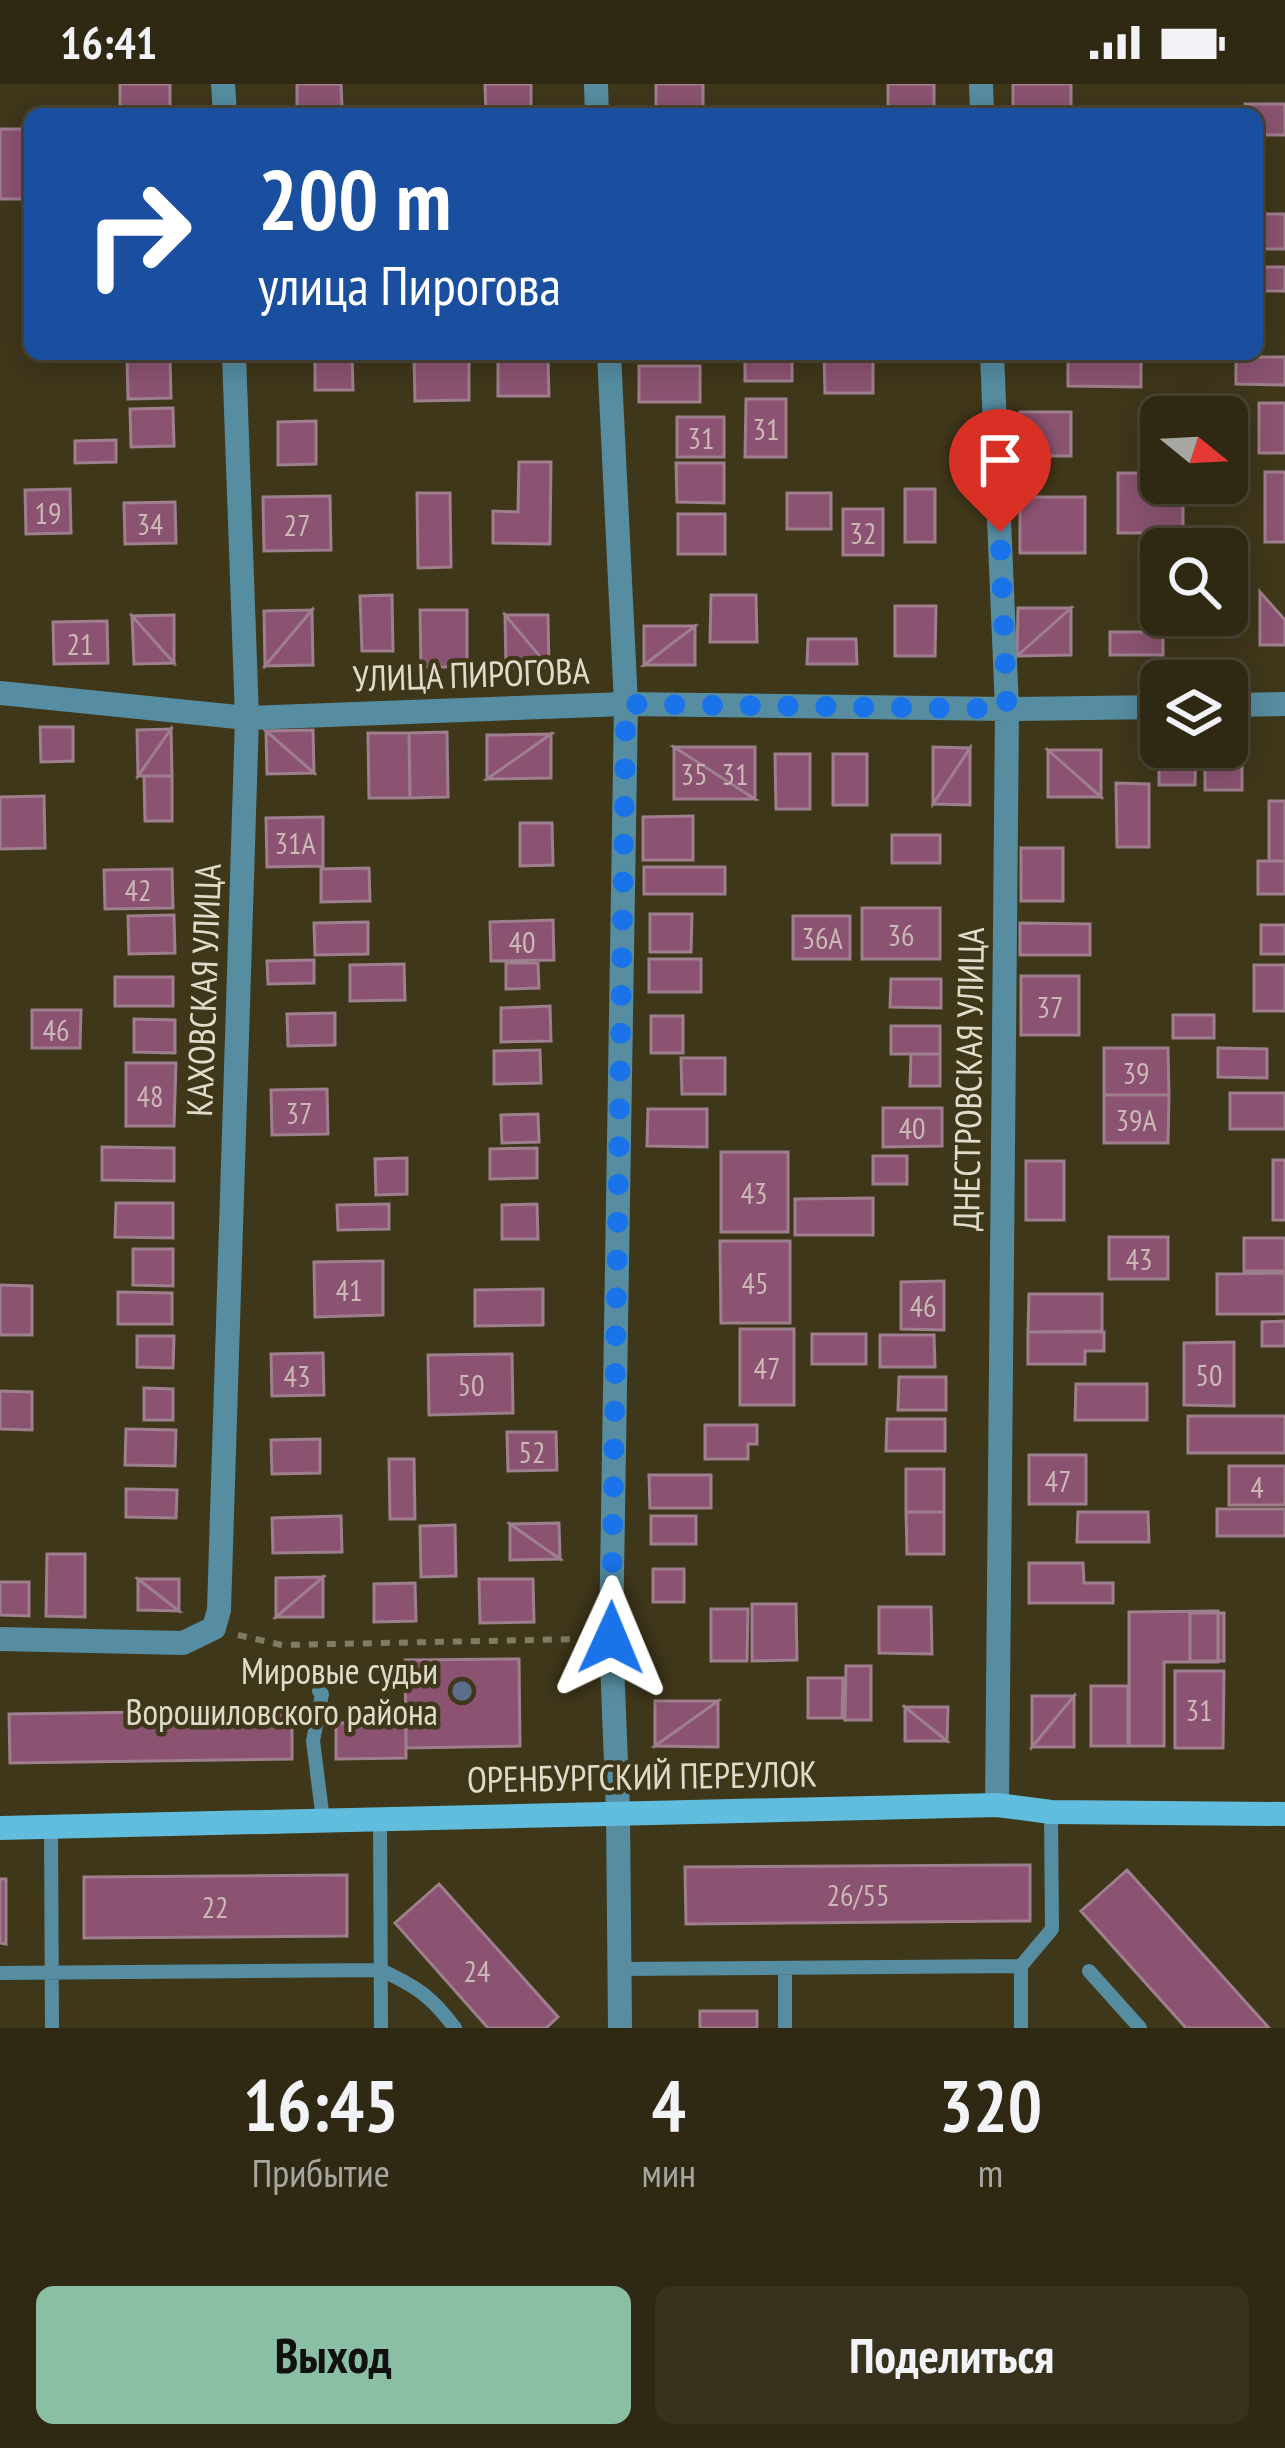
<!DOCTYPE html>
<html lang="ru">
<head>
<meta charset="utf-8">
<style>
  body { margin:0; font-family:"PT Sans Narrow",sans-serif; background:#37311d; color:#f1f3f6; height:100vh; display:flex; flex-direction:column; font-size:45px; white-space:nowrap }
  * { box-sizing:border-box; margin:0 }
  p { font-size:39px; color:#a7a6a0 }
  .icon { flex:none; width:66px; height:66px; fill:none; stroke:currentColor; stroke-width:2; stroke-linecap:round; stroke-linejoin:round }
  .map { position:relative; height:1944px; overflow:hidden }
  .side { display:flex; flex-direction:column; background:#2f2914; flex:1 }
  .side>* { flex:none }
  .guide { position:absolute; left:24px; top:24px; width:1239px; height:252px; border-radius:18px; box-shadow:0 6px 30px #0003,0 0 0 3px #4a4534; background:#1a4fa0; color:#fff; overflow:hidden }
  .needle { width:78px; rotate:108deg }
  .fabs { position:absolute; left:1140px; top:312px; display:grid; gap:24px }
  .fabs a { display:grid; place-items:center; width:108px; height:108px; border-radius:18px; background:#2f2914; box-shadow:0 6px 30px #0003,0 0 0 3px #4a4534; font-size:60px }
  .pin { position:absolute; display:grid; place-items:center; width:102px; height:102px; color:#fff; margin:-123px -51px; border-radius:50% 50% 50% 0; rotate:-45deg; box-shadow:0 0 12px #0007 }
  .pin .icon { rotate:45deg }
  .me { position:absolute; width:132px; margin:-66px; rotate:1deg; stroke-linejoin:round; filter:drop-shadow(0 0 9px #0008) }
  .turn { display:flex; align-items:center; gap:42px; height:252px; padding:0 36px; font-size:54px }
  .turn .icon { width:156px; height:156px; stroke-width:2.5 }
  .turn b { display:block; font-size:84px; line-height:102px }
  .eta { display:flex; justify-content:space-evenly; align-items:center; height:204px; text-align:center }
  .eta b { font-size:72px; font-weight:800; line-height:84px }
  .button { display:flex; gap:24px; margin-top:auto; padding:24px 36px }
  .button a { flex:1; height:138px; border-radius:18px; background:#8abfa5; color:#111; font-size:48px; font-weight:800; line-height:138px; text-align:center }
  .button a+a { background:#37311d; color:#f1f3f6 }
  .status { display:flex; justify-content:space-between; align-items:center; height:84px; padding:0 60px; background:#2f2914; direction:ltr }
  .status svg { height:33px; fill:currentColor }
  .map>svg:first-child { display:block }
</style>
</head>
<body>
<div class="status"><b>16:41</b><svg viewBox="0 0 49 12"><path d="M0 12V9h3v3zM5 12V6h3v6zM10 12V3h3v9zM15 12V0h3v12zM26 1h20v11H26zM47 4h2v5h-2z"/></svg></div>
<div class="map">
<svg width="1285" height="1944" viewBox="0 0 1285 1944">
  <rect width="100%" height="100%" fill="#3f371a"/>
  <path fill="#8b5371" stroke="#9f7e8e" stroke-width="3" d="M120,0H170V26L120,27Z
    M297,0H341L342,23L297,24Z
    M485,0H531V30H486Z
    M656,0H703V30H656Z
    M888,0H934V26H888Z
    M1013,0H1071V25L1013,24Z
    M1245,20H1285V51H1257V30H1245Z
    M0,45H25L26,115H0Z
    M1257,130H1285V165H1257Z
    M1257,183H1285V207H1257Z
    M315,270H352L353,306H315Z
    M745,270H792V297H745Z
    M824,270H873V309H825Z
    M1068,270H1141V303L1068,302Z
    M170,273L171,314L128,315L127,274Z
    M1236,273H1285V301L1236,300Z
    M469,274V316L415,317L414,275Z
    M498,276H548L549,312H498Z
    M639,282H700V318H639Z
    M746,315H786V373H745Z
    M1259,319H1285V369H1259Z
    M173,324L174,362L131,363L130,325Z
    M1020,328H1071V372H1020Z
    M677,333H724V373H677Z
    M316,337V380L278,381V338Z
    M116,356V378L75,379V357Z
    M519,378H551L550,460L493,459V427L518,428Z
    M676,379H724V419L677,418Z
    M1265,388H1285V458H1265Z
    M1118,389H1161V399H1183V449H1118Z
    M70,405L71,449L26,450L25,406Z
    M905,405H935V458H905Z
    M417,409H450L451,483L418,484Z
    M787,409H831V445H787Z
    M330,412L331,466L264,467L263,413Z
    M1020,413H1085V469H1020Z
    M175,418L176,459L125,460L124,419Z
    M843,425H883V471H843Z
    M678,430H725V470H678Z
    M1260,508L1285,536V561H1260Z
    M392,511L393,567H362L360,512Z
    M711,511H756L757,558H710Z
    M895,522H936L935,572H895Z
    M1018,524H1071L1017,572Z
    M1071,524V571L1017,572Z
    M312,526L265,582L264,527Z
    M312,526L313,581L265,582Z
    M420,526H467V582L421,584Z
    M174,531V579L132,532Z
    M505,531L549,583L506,584Z
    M505,531H548L549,583Z
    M132,532L174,579L134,580Z
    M107,537L108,579L54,580L53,538Z
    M644,542H695L644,581Z
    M695,542V581H644Z
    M1110,548H1163V571H1110Z
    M808,555H856L857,580H807Z
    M40,643H73V677L41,678Z
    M171,645L172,692H138Z
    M171,645L138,692L137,646Z
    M313,646L314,689L266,647Z
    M266,647L314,689L267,690Z
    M447,648L448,713L410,714L409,649Z
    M368,649H409L410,714H369Z
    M551,650V694L487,695Z
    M551,650L487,695V651Z
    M1159,656L1161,663H1196L1195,701H1159Z
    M1227,661H1242V706H1205V663Z
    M674,663H755V715Z
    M674,663L755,715H674Z
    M933,663L970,664L933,720Z
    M970,664V721L933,720Z
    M1048,666H1101V713Z
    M1048,666L1101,713H1048Z
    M775,670H810V725H776Z
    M833,670H867V721H833Z
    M144,692H172V737H145Z
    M1116,699L1149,700V763H1117Z
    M44,712L45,764L0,765V713Z
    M1269,717H1285V777H1269Z
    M693,732V776H643V733Z
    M323,733V782L267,783L266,734Z
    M520,739H552L553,781L520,782Z
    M892,751H940V779H892Z
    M1021,764H1063V817H1021Z
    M1258,777H1285V810H1258Z
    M644,783H725V810H644Z
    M369,784L370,817L321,818V785Z
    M172,785L173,824L105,825L104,786Z
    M862,824H940V875H862Z
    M650,830H692L691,868H650Z
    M174,831L175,869L129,870L128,832Z
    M793,832H850V875H793Z
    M553,836L554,876L491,877L490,838Z
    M368,838V870L315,871L314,839Z
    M1020,839L1090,840V871H1020Z
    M1261,841H1285V870H1261Z
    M649,875H701V908H649Z
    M314,876V899L268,900L267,877Z
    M506,879H538L539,904L506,905Z
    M404,880L405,916L350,917V881Z
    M1254,881H1285V927H1254Z
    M1021,892H1079V951H1021Z
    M115,893H173V922H115Z
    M891,895H941V924L890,923Z
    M550,922L551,957L501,958V924Z
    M32,926H81L80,964H32Z
    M335,929V961L288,962L287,930Z
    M1173,931H1214V954H1173Z
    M651,932H683V969H651Z
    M134,935L175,936V969L134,968Z
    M891,942H940V970H891Z
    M1104,964H1168L1169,1011H1104Z
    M1218,964L1267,965V994L1218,993Z
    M540,966L541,999L494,1000V967Z
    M911,970H940V1002H910Z
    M681,974H725V1010H682Z
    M126,979H176L174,1042H126Z
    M327,1005L328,1050L272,1051L271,1006Z
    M1230,1009H1285V1045H1230Z
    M1104,1011H1169L1168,1059H1104Z
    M883,1024H942V1062L883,1063Z
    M648,1025H707V1063L647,1062Z
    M538,1030L539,1058L502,1059L501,1031Z
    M102,1063L174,1064V1097L102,1096Z
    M537,1064V1094L490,1095V1065Z
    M721,1068H788V1148H721Z
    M873,1072H907V1100H873Z
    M407,1074V1110L376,1111L375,1075Z
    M1273,1076H1285V1136H1273Z
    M1026,1077H1064V1136H1026Z
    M873,1114V1151H795V1115Z
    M116,1119H173V1154L115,1153Z
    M389,1120V1145L338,1146L337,1121Z
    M537,1120L538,1155H502V1121Z
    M1109,1153H1168V1195H1109Z
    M1244,1154H1285V1187H1244Z
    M720,1157H790V1239H721Z
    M133,1165H173V1202L133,1201Z
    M383,1177V1231L315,1233L314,1178Z
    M1285,1189V1230H1217V1190Z
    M944,1197V1246L901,1245V1198Z
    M0,1201L32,1202V1251H0Z
    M543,1205V1241L475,1242V1206Z
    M118,1208L172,1209V1240H118Z
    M1029,1210H1102V1247L1028,1248Z
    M1285,1237V1262H1262V1238Z
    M740,1245H794V1321H740Z
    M1028,1248H1104V1267H1085V1280H1028Z
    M812,1250H866V1280H812Z
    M880,1251H934L935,1283H880Z
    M137,1252H174L173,1284L137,1283Z
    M1234,1258V1322L1184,1321V1259Z
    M323,1269L324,1311L272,1312L271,1270Z
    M512,1270L513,1329L429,1331L428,1271Z
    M899,1293H946V1326H898Z
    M1076,1300H1147V1336H1075Z
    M144,1304L173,1305V1336H144Z
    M0,1307L32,1308V1346L0,1345Z
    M1188,1332H1285V1369H1188Z
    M887,1335H945V1367H886Z
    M705,1341H757V1360H748V1375H705Z
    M126,1345L176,1346L175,1382L125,1381Z
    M507,1348H556L557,1386L508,1387Z
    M320,1355V1389L272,1390L271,1356Z
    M1029,1371H1086V1420H1029Z
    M389,1375H414L415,1435H390Z
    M1229,1382H1285V1421H1229Z
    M906,1385H944V1428H906Z
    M649,1391H711V1424H650Z
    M126,1405L177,1406L176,1434L126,1433Z
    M1217,1425H1285V1452H1217Z
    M906,1428H944V1470H907Z
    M1078,1428H1148L1149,1458H1077Z
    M341,1432L342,1468L273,1469L272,1434Z
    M651,1432H696V1460H651Z
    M559,1439L560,1475L510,1440Z
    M510,1440L560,1475L510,1476Z
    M455,1441L456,1492L421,1493L420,1442Z
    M47,1470H85V1533L46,1532Z
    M1029,1479H1083L1084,1499H1113V1519H1029Z
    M653,1485H684V1518H653Z
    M323,1493L276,1533V1494Z
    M323,1493V1533H276Z
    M138,1495L179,1527L138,1526Z
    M138,1495H179V1527Z
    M479,1495H533L534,1538L480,1539Z
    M0,1498H29V1532L0,1531Z
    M415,1499L416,1537L374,1538V1500Z
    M752,1520H796L797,1576L752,1577Z
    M879,1523H931L932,1570L879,1569Z
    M711,1525H748L747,1577H711Z
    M1218,1527V1578H1164V1662H1129V1528Z
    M1190,1529H1224V1577H1190Z
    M519,1575L520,1662L406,1664L405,1576Z
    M846,1582H871V1636H845Z
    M1175,1587H1224L1223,1664H1175Z
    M808,1594H843L842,1634H808Z
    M1091,1602H1128V1662H1091Z
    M1032,1612H1074L1032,1663Z
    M1074,1612V1663H1032Z
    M655,1617H718L655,1662Z
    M718,1617V1663L655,1662Z
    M905,1623L947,1657H905Z
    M905,1623H948L947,1657Z
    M292,1626V1675L10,1679L9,1630Z
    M406,1638V1674L336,1675V1639Z
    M1030,1781V1837L686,1840L685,1783Z
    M1127,1786L1269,1944H1186L1081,1827Z
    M347,1791V1852L84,1854V1793Z
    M0,1795H6V1860L0,1859Z
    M439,1800L558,1933L546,1944H488L395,1839Z
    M700,1927H757V1944H700Z"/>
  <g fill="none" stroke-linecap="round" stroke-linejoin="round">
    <path stroke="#837c64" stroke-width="6" stroke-dasharray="9 9" stroke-linecap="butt" d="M238,1551L282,1561L583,1555"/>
    <path stroke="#568da1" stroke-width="14" d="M319,1607L322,1610L313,1657L323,1736
      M380,1734L381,1944
      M51,1743L52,1944
      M1021,1882L1052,1845L1051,1728
      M785,1884V1944
      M619,1885L1021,1882V1944
      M1089,1887L1140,1944
      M0,1889L381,1886C417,1903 431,1912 455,1944"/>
    <path stroke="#568da1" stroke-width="24" d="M223,0L225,30
      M596,0L597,30
      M981,0L982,30
      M609,270L626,620L611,1554L618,1728L620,1944
      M992,270L1007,625L997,1721
      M0,609L247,634L626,620L1007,625L1161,623
      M1227,621L1285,620
      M0,1555L183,1559L214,1544L219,1526L247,634L234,270"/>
    <path stroke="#61bddd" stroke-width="24" d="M0,1744L997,1721L1051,1728L1285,1730"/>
  </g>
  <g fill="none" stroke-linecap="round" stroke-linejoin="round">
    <path stroke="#1a73e8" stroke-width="21" stroke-dasharray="0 37.8" d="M611,1554L626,620L1007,625L1000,448"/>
  </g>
  <circle fill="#5c6f8a" stroke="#3f371a" stroke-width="4.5" cx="462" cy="1607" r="12"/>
  <g text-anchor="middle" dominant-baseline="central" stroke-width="9" stroke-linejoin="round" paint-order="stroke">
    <g font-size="30" fill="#cbb9b4">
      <text x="766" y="344">31</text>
      <text x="701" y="353">31</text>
      <text x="48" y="428">19</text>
      <text x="150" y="439">34</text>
      <text x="297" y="440">27</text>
      <text x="863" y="448">32</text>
      <text x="80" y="559">21</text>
      <text x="694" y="689">35</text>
      <text x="735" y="689">31</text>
      <text x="295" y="758">31А</text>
      <text x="138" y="805">42</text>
      <text x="901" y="850">36</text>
      <text x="822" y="853">36А</text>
      <text x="522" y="857">40</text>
      <text x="1050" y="922">37</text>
      <text x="56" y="945">46</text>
      <text x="1136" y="988">39</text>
      <text x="150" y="1011">48</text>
      <text x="299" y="1028">37</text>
      <text x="1136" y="1035">39А</text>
      <text x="912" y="1043">40</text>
      <text x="754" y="1108">43</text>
      <text x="1139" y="1174">43</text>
      <text x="755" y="1198">45</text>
      <text x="349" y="1205">41</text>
      <text x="923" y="1221">46</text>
      <text x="767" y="1283">47</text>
      <text x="1209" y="1290">50</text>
      <text x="297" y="1291">43</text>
      <text x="471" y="1300">50</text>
      <text x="532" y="1367">52</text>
      <text x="1058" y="1396">47</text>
      <text x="1257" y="1402">4</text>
      <text x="1199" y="1625">31</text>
      <text x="858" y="1810">26/55</text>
      <text x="215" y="1822">22</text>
      <text x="477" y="1886">24</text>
    </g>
    <g font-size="36" fill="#e0dbca" stroke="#3f371a">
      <text transform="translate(471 590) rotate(-2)">УЛИЦА ПИРОГОВА</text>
      <text transform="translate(203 906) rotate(-88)">КАХОВСКАЯ УЛИЦА</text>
      <text transform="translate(968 995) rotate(-89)">ДНЕСТРОВСКАЯ УЛИЦА</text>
      <text transform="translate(642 1692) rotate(-1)">ОРЕНБУРГСКИЙ ПЕРЕУЛОК</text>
    </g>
    <g font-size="36" fill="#e0dbca" stroke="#3f371a" text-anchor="end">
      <text x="438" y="1586">Мировые судьи<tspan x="438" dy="41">Ворошиловского района</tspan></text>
    </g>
  </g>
</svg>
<div class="fabs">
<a><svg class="needle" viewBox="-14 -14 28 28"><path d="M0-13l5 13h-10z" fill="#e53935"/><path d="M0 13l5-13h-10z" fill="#a7a6a0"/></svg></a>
<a><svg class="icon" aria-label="search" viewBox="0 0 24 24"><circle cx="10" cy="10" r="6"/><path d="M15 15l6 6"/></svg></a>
<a><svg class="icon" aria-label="layers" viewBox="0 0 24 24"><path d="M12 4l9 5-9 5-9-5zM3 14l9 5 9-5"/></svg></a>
</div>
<div class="pin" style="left:1000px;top:448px;background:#d93025"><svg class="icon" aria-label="arrive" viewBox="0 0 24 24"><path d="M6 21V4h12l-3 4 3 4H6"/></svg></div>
<svg class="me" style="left:611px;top:1554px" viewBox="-20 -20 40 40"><path d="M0-17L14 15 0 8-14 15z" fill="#1a73e8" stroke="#fff" stroke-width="4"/></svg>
<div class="guide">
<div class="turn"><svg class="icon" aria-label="right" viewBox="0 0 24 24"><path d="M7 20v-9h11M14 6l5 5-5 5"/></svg><div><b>200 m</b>улица Пирогова</div></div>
</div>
</div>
<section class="side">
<div class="eta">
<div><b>16:45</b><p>Прибытие</p></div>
<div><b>4</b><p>мин</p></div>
<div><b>320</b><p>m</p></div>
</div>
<div class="button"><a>Выход</a><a>Поделиться</a></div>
</section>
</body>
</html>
